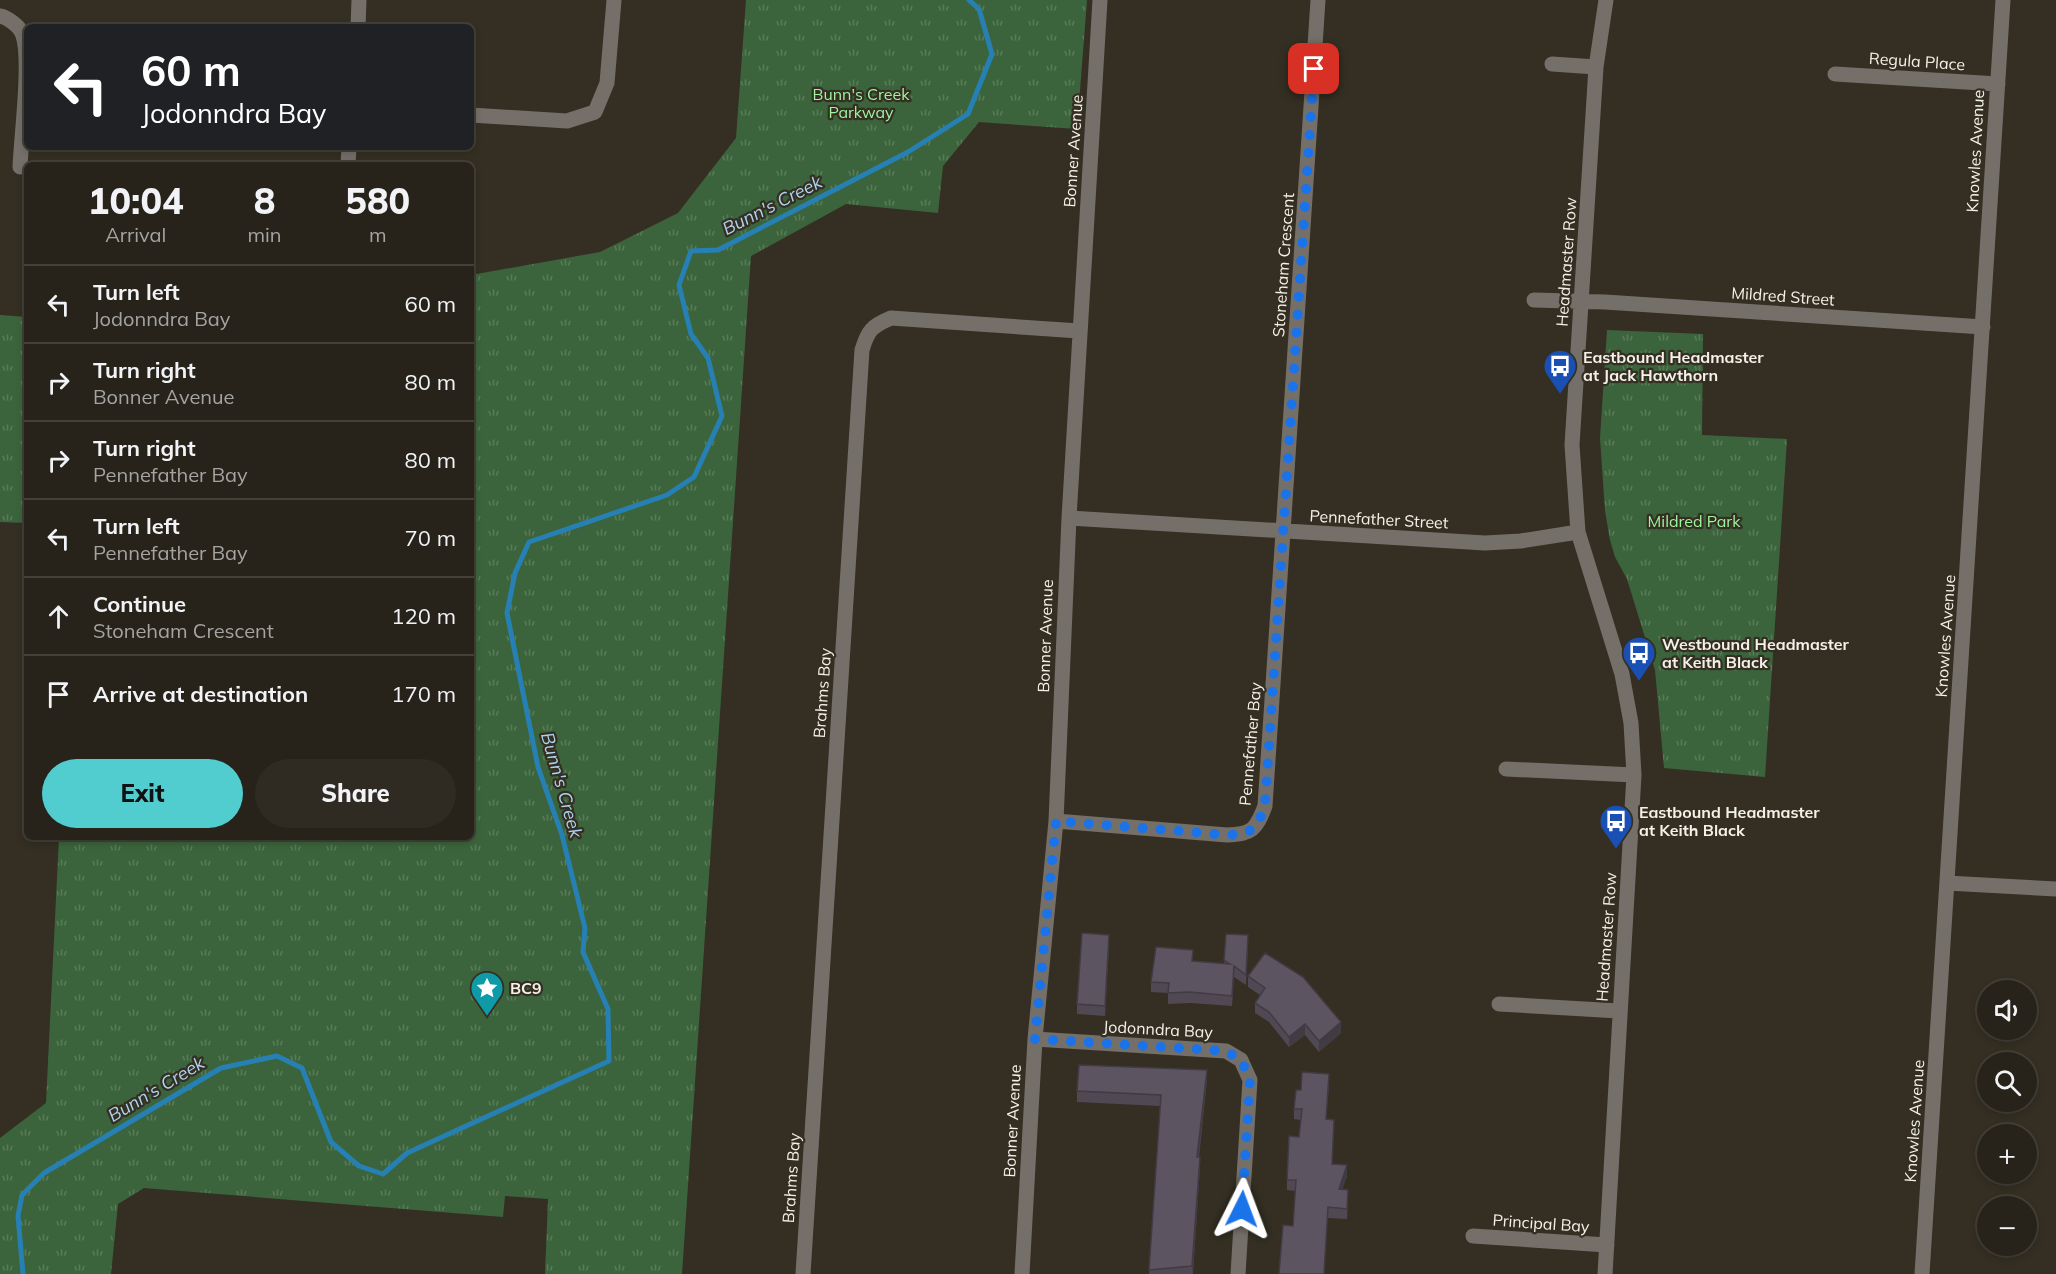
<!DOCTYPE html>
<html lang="en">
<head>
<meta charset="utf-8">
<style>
  body { margin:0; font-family:Mulish,sans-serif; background:#2f2b23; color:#f1f3f6; height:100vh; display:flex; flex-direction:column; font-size:22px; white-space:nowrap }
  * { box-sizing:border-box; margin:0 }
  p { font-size:20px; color:#a4a4a2 }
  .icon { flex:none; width:33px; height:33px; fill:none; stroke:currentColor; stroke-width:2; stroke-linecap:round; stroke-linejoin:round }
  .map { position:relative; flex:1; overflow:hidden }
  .drawer { position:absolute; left:24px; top:162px; width:450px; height:678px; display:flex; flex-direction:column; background:#27231a; border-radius:9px; box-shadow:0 3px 9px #0003,0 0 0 2px #434039 }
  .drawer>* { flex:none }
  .hud { position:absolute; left:24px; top:24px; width:450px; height:126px; border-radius:9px; box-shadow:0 3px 9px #0003,0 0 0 2px #434039; background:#202124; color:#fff; overflow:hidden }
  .tools { position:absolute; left:1977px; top:980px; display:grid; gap:12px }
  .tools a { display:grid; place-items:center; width:60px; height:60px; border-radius:50%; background:#27231a; box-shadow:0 3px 9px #0003,0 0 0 2px #434039; font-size:30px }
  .pin { position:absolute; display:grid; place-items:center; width:51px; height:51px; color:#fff; margin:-26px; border-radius:12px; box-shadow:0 3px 9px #0006 }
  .me { position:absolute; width:66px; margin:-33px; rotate:3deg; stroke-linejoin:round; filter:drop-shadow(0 0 4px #0008) }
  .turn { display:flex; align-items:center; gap:21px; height:126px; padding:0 18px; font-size:27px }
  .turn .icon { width:78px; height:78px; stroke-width:2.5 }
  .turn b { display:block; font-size:42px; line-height:51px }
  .eta { display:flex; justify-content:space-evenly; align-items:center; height:102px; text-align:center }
  .eta b { font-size:36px; font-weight:800; line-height:42px }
  .button { display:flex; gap:12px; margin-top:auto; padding:12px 18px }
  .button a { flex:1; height:69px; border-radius:36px; background:#52cdcf; color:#111; font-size:24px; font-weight:800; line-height:69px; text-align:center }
  .button a+a { background:#2f2b23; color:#f1f3f6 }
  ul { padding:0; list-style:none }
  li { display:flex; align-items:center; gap:18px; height:78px; padding:0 18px; border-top:2px solid #434039 }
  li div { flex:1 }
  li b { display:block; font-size:22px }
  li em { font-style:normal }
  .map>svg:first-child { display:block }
</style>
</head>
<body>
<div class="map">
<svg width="2056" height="1274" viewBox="0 0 2056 1274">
  <defs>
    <pattern id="grass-tufts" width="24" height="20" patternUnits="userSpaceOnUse" patternTransform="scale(1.5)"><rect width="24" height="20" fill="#3b643c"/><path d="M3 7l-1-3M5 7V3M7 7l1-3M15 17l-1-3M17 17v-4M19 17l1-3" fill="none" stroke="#587b58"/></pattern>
  </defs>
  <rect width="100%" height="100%" fill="#342f22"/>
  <path fill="url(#grass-tufts)" d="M746,0H1087L1077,129L979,122L943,166L938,213L846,204L751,256L682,1274H545L548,1199L505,1196L503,1217L144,1188L118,1204L111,1274H0V1138L46,1103L59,837H471V275L600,252L678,213L736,138Z
    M0,315L27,317V523L0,522Z
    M1607,330L1703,334L1702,435L1787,439L1765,777L1664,768L1655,670L1627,579L1615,557L1610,540L1605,511L1600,438Z"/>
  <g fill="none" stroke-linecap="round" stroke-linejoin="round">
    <path stroke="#2780b4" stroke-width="5" d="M23,1274L18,1216L22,1195L44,1173L221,1068L277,1056L302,1068L331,1142L359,1166L383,1174L407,1153L609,1061L608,1009L583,952L585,928L562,835L538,767L507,613L515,573L529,542L667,495L694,477L722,416L708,358L691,334L679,285L691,251L718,250L908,152L968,114L992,54L979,9L969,0"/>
    <path stroke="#756f6a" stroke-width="15" d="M0,16C7,17 19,26 22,33C32,56 21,138 20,167
      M358,27L359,0
      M1552,64L1596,67
      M1835,74L1998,84
      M471,115L567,121L595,112L607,83L614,0
      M348,165L349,147
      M1534,300L1605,302L1983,327
      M1069,518L1485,543L1521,541L1578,532
      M1506,769L1634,775
      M1056,821L1227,835C1252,834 1256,830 1265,806L1318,0
      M1947,883L2056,889
      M1499,1004L1619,1011
      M1035,1039L1226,1051L1241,1060L1250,1080L1238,1274
      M1473,1236L1607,1245
      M803,1274L862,350C868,330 872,326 891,318L1079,331
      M1022,1274L1035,1039L1056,821L1069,518L1100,0
      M1605,1274L1634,775L1631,723L1622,674L1578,532L1572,445L1596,67L1606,0
      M1922,1274L2003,0"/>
  </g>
  <path fill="#504853" d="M1226,934L1248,946L1246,985L1234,977L1232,1006L1190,1003L1168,1004V993L1151,992V982L1193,961L1224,964Z
    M1109,945L1105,1016L1077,1014V1004Z
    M1248,976L1341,1033L1319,1052L1305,1035L1289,1047L1269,1022L1255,1013V1003L1260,995L1248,987Z
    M1207,1080L1199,1157L1200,1167L1193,1274H1149L1160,1106L1077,1102V1091Z
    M1329,1085L1326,1119L1334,1130L1332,1164L1347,1176L1342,1189L1348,1200L1347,1219L1328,1218L1293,1226L1296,1191L1287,1190V1180L1299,1137L1301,1120L1294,1119V1109L1301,1090Z"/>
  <path fill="#413b44" d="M1109,935V945L1105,1016V1006Z
    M1341,1022V1033L1319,1052V1041Z
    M1305,1024V1035L1289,1047V1037Z
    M1207,1070V1080L1197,1167V1157Z
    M1200,1157V1167L1193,1274L1192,1266Z
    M1347,1165V1176L1339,1200V1189Z"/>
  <path fill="#5d5461" stroke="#413b44" stroke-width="1.5" d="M1082,933L1109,935L1105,1006L1077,1004Z
    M1226,934L1248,935L1246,975L1234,966L1232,996L1190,992L1168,993L1169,983L1151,982L1156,947L1193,950L1192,961L1230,964L1224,960Z
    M1265,953L1303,977L1341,1022L1319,1041L1305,1024L1289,1037L1269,1012L1255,1003L1265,988L1248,976Z
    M1079,1065L1207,1070L1197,1157H1200L1192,1266L1149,1270L1161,1095L1077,1091Z
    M1302,1072L1329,1074L1326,1119L1334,1120L1332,1164L1347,1165L1339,1189L1348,1190L1347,1209L1328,1207L1324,1274H1279L1283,1225L1293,1226L1296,1180H1287L1289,1136L1299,1137L1302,1109H1294L1296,1090H1301Z"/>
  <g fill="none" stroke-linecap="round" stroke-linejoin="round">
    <path stroke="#1a73e8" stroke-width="10" stroke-dasharray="0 18" d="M1242,1209L1250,1080L1241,1060L1226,1051L1035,1039L1056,821L1227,835C1252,834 1256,830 1265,806L1314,69"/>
  </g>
  <defs>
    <g id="bus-pin" transform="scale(1.725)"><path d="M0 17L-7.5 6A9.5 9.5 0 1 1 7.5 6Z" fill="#1a4fb4" stroke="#342f22"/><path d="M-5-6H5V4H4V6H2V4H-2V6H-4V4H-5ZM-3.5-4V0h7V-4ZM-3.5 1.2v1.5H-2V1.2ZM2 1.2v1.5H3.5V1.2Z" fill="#fff"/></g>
    <g id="sight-pin" transform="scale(1.725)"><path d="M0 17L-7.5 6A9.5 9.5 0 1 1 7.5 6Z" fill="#0f9aa8" stroke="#342f22"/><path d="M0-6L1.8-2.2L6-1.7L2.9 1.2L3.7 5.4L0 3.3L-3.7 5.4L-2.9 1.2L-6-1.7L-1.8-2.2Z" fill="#fff"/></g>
  </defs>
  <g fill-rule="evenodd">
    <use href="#bus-pin" x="1560" y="366"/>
    <use href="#bus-pin" x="1639" y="653"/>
    <use href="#bus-pin" x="1616" y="821"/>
    <use href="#sight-pin" x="487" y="988"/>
  </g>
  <g text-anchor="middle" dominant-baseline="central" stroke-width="4.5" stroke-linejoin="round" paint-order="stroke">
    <g font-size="16" fill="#f4f1e9" stroke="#342f22">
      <text transform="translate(1917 61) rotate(4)">Regula Place</text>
      <text transform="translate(1073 151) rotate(-86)">Bonner Avenue</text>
      <text transform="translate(1975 151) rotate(-87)">Knowles Avenue</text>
      <text transform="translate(1566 262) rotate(-86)">Headmaster Row</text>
      <text transform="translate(1283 265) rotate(-86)">Stoneham Crescent</text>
      <text transform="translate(1783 296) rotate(4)">Mildred Street</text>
      <text transform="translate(1379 519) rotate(3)">Pennefather Street</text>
      <text transform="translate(1045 636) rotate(-88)">Bonner Avenue</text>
      <text transform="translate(1945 636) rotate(-86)">Knowles Avenue</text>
      <text transform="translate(822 693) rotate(-86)">Brahms Bay</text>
      <text transform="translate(1250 744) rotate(-85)">Pennefather Bay</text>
      <text transform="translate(1606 937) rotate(-86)">Headmaster Row</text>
      <text transform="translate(1158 1029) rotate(3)">Jodonndra Bay</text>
      <text transform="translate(1012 1121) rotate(-87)">Bonner Avenue</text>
      <text transform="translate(1914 1121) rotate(-86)">Knowles Avenue</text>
      <text transform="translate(791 1178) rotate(-86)">Brahms Bay</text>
      <text transform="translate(1541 1223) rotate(4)">Principal Bay</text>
    </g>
    <g font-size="16" fill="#9df59e" stroke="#342f22">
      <text x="861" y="94">Bunn's Creek<tspan x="861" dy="18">Parkway</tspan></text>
      <text x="1694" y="521">Mildred Park</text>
    </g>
    <g font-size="16" font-weight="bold" fill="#f4f1e9" stroke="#342f22" text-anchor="start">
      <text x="1583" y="357">Eastbound Headmaster<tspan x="1583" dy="18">at Jack Hawthorn</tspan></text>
      <text x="1662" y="644">Westbound Headmaster<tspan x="1662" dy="18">at Keith Black</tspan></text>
      <text x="1639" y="812">Eastbound Headmaster<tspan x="1639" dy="18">at Keith Black</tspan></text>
      <text x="510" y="988">BC9</text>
    </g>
    <g font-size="18" font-style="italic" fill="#acd4f0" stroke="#342f22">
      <text transform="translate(772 205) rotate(-27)">Bunn's Creek</text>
      <text transform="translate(562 785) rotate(74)">Bunn's Creek</text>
      <text transform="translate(156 1089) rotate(-31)">Bunn's Creek</text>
    </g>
  </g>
</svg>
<div class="tools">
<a><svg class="icon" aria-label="sound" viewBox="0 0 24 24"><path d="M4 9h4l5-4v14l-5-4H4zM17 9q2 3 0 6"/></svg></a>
<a><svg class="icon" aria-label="search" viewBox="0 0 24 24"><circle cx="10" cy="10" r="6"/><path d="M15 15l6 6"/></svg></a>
<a>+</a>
<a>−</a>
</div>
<div class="pin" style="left:1314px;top:69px;background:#d93025"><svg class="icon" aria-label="arrive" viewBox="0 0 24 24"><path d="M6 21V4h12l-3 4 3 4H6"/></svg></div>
<svg class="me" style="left:1242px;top:1209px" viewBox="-20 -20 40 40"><path d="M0-17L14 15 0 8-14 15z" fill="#1a73e8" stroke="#fff" stroke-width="4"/></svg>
<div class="hud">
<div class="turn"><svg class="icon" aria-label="left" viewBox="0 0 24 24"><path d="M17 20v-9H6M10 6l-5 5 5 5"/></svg><div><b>60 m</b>Jodonndra Bay</div></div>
</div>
<section class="drawer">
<div class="eta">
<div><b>10:04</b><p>Arrival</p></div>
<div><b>8</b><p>min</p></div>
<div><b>580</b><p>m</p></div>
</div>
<ul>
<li><svg class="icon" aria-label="left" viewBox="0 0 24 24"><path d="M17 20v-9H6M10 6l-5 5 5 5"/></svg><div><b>Turn left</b><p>Jodonndra Bay</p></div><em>60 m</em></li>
<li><svg class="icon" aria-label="right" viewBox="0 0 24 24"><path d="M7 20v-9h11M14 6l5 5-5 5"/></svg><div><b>Turn right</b><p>Bonner Avenue</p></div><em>80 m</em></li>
<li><svg class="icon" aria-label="right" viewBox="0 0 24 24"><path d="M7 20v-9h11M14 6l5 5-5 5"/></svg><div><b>Turn right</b><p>Pennefather Bay</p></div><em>80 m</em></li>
<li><svg class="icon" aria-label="left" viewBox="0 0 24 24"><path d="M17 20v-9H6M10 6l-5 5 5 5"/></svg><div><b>Turn left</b><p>Pennefather Bay</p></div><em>70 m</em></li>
<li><svg class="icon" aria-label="ahead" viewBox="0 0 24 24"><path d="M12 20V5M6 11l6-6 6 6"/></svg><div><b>Continue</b><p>Stoneham Crescent</p></div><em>120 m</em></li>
<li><svg class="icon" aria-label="arrive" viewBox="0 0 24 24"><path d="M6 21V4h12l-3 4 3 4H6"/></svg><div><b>Arrive at destination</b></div><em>170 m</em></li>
</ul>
<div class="button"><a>Exit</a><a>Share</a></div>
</section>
</div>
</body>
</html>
